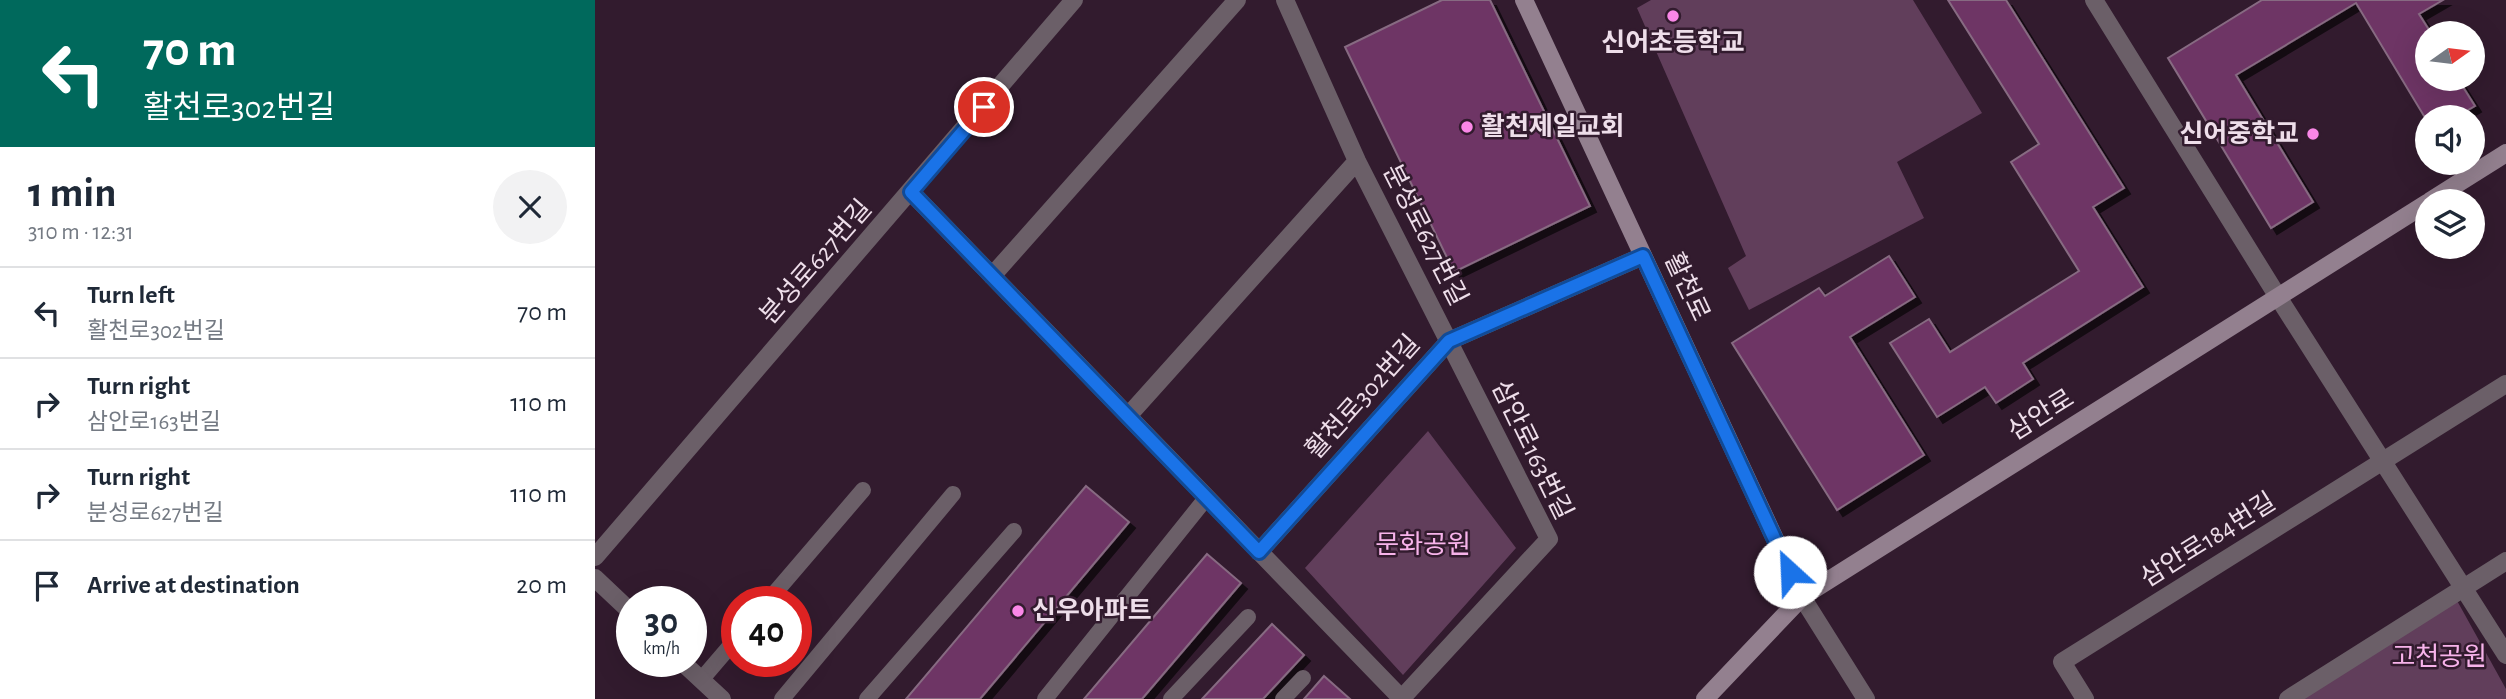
<!DOCTYPE html>
<html lang="en">
<head>
<meta charset="utf-8">
<style>
  body { margin:0; font-family:"Alegreya Sans","Noto Sans KR",sans-serif; background:#f2f2f3; color:#1f2937; height:100vh; display:flex; flex-direction:column; font-size:26px; white-space:nowrap }
  * { box-sizing:border-box; margin:0 }
  p { font-size:23px; color:#747a83 }
  .icon { flex:none; width:38px; height:38px; fill:none; stroke:currentColor; stroke-width:2; stroke-linecap:round; stroke-linejoin:round }
  .map { position:relative; flex:1; overflow:hidden }
  .panel { display:flex; flex-direction:column; background:#fff; width:595px }
  .panel>* { flex:none }
  .banner { background:#00695c; color:#fff; overflow:hidden }
  .needle { width:46px; rotate:76deg }
  .fabs { position:absolute; left:1820px; top:21px; display:grid; gap:14px }
  .fabs a { display:grid; place-items:center; width:70px; height:70px; border-radius:50%; background:#fff; box-shadow:0 7px 28px #0002; font-size:35px }
  .speed { position:absolute; left:21px; top:586px; display:flex; gap:14px; font-size:35px; font-weight:700; text-align:center }
  .speed>* { display:grid; place-content:center; width:91px; height:91px; border-radius:50%; background:#fff; box-shadow:0 7px 28px #0002; line-height:1 }
  .speed small { font-size:18px; font-weight:400 }
  .speed .limit { border:10px solid #d22; background:#fff; color:#111 }
  .pin { position:absolute; display:grid; place-items:center; width:60px; height:60px; color:#fff; margin:-30px; border:4px solid #fff; border-radius:50%; box-shadow:0 2px 7px #0007 }
  .me { position:absolute; width:77px; margin:-38px; rotate:335deg; stroke-linejoin:round; filter:drop-shadow(0 0 5px #0008) }
  .turn { display:flex; align-items:center; gap:24px; height:147px; padding:0 28px; font-size:32px }
  .turn .icon { width:91px; height:91px; stroke-width:2.5 }
  .turn b { display:block; font-size:49px; line-height:60px }
  .round { display:grid; place-items:center; flex:none; width:74px; height:74px; border-radius:37px; background:#f2f2f3 }
  .head { display:flex; align-items:center; justify-content:space-between; height:119px; padding:0 28px }
  h1 { font-size:42px; font-weight:700; line-height:52px }
  ul { padding:0; list-style:none }
  li { display:flex; align-items:center; gap:21px; height:91px; padding:0 28px; border-top:2px solid #e0e1e3 }
  li div { flex:1 }
  li b { display:block; font-size:26px }
  li em { font-style:normal }
  main { display:flex; flex:1; min-height:0 }
  .map>svg:first-child { display:block }
</style>
</head>
<body>
<main>
<section class="panel">
<div class="banner">
<div class="turn"><svg class="icon" aria-label="left" viewBox="0 0 24 24"><path d="M17 20v-9H6M10 6l-5 5 5 5"/></svg><div><b>70 m</b>활천로302번길</div></div>
</div>
<div class="head"><div><h1>1 min</h1><p>310 m · 12:31</p></div><a class="round"><svg class="icon" aria-label="close" viewBox="0 0 24 24"><path d="M6 6l12 12M18 6L6 18"/></svg></a></div>
<ul>
<li><svg class="icon" aria-label="left" viewBox="0 0 24 24"><path d="M17 20v-9H6M10 6l-5 5 5 5"/></svg><div><b>Turn left</b><p>활천로302번길</p></div><em>70 m</em></li>
<li><svg class="icon" aria-label="right" viewBox="0 0 24 24"><path d="M7 20v-9h11M14 6l5 5-5 5"/></svg><div><b>Turn right</b><p>삼안로163번길</p></div><em>110 m</em></li>
<li><svg class="icon" aria-label="right" viewBox="0 0 24 24"><path d="M7 20v-9h11M14 6l5 5-5 5"/></svg><div><b>Turn right</b><p>분성로627번길</p></div><em>110 m</em></li>
<li><svg class="icon" aria-label="arrive" viewBox="0 0 24 24"><path d="M6 21V4h12l-3 4 3 4H6"/></svg><div><b>Arrive at destination</b></div><em>20 m</em></li>
</ul>
</section>
<div class="map">
<svg width="1911" height="699" viewBox="0 0 1911 699">
  <defs>
    <filter id="shadow"><feDropShadow dx="6" dy="6" stdDeviation="0" flood-color="#0009"/></filter>
  </defs>
  <rect width="100%" height="100%" fill="#321b2e"/>
  <path fill="#613e5b" d="M1056,0H1318L1387,113L1302,162L1329,218L1154,310L1133,268L1151,256L1042,8Z
    M833,431L921,548L808,675L710,568Z
    M1860,597L1911,689V699H1701Z"/>
  <path fill="#6e3665" stroke="#876b82" stroke-width="2" filter="url(#shadow)" d="M847,0H895L995,206L859,272L750,47Z
    M1353,0H1411L1529,188L1498,207L1548,287L1428,363L1438,379L1401,403L1390,387L1342,417L1295,343L1334,319L1355,352L1484,271L1416,162L1444,144Z
    M1667,0H1848L1824,14L1836,33H1832V79H1863L1880,106L1861,117H1832V121L1761,3L1641,75L1718,202L1676,228L1573,58Z
    M1294,256L1320,297L1255,337L1329,455L1242,510L1137,343L1224,288L1230,296Z
    M491,486L534,522L385,699H311Z
    M612,554L646,583L547,699H489Z
    M677,624L709,655L668,699H607Z
    M729,676L755,699H709Z"/>
  <g fill="none" stroke-linecap="round" stroke-linejoin="round">
    <path stroke="#6b5f68" stroke-width="16" d="M172,602L268,490
      M106,680L142,638
      M187,699L358,494
      M272,699L419,531
      M450,699L612,497
      M576,699L653,617
      M688,699L708,678"/>
    <path stroke="#6b5f68" stroke-width="18" d="M690,0L762,161L954,539L806,699
      M1499,0L1683,297L1911,655
      M316,192L807,699
      M397,276L642,0
      M533,416L762,161
      M664,552L854,341L1048,256
      M0,557L479,0
      M0,578L37,613
      M1207,597L1271,699
      M87,662L127,699
      M1490,699L1467,662L1911,384
      M1693,699L1911,561"/>
    <path stroke="#93808f" stroke-width="18" d="M929,0L1207,597
      M1835,201L1911,153
      M1110,699L1207,597L1832,203"/>
  </g>
  <g fill="none" stroke-linecap="round" stroke-linejoin="round">
    <g stroke="#114b97" stroke-width="18">
      <path id="route" d="M389,107L316,192L664,552L854,341L1048,256L1195,572"/>
    </g>
    <use href="#route" stroke="#1a73e8" stroke-width="12"/>
  </g>
  <g fill="#fa87e7" stroke="#321b2e" stroke-width="2.5">
    <circle cx="1078" cy="16" r="7"/>
    <circle cx="872" cy="127" r="7"/>
    <circle cx="1718" cy="134" r="7"/>
    <circle cx="423" cy="611" r="7"/>
  </g>
  <g text-anchor="middle" dominant-baseline="central" stroke-width="5" stroke-linejoin="round" paint-order="stroke">
    <g font-size="26" font-weight="bold" fill="#eedeea" stroke="#321b2e" text-anchor="start">
      <text x="1078" y="43" text-anchor="middle">신어초등학교</text>
      <text x="886" y="127">활천제일교회</text>
      <text x="1704" y="134" text-anchor="end">신어중학교</text>
      <text x="437" y="611">신우아파트</text>
    </g>
    <g font-size="26" fill="#eedeea" stroke="#321b2e">
      <text transform="translate(830 235) rotate(63)">분성로627번길</text>
      <text transform="translate(221 262) rotate(-49)">분성로627번길</text>
      <text transform="translate(1092 287) rotate(65)">활천로</text>
      <text transform="translate(768 397) rotate(-48)">활천로302번길</text>
      <text transform="translate(1446 415) rotate(-32)">삼안로</text>
      <text transform="translate(937 450) rotate(64)">삼안로163번길</text>
      <text transform="translate(1613 540) rotate(-32)">삼안로184번길</text>
    </g>
    <g font-size="26" fill="#f7b3ea" stroke="#321b2e">
      <text x="828" y="545">문화공원</text>
      <text x="1844" y="657">고천공원</text>
    </g>
  </g>
</svg>
<div class="fabs">
<a><svg class="needle" viewBox="-14 -14 28 28"><path d="M0-13l5 13h-10z" fill="#e53935"/><path d="M0 13l5-13h-10z" fill="#747a83"/></svg></a>
<a><svg class="icon" aria-label="sound" viewBox="0 0 24 24"><path d="M4 9h4l5-4v14l-5-4H4zM17 9q2 3 0 6"/></svg></a>
<a><svg class="icon" aria-label="layers" viewBox="0 0 24 24"><path d="M12 4l9 5-9 5-9-5zM3 14l9 5 9-5"/></svg></a>
</div>
<div class="speed"><div>30<small>km/h</small></div><div class="limit">40</div></div>
<div class="pin" style="left:389px;top:107px;background:#d93025"><svg class="icon" aria-label="arrive" viewBox="0 0 24 24"><path d="M6 21V4h12l-3 4 3 4H6"/></svg></div>
<svg class="me" style="left:1195px;top:572px" viewBox="-20 -20 40 40"><circle r="19" fill="#fff"/><path d="M0-13L10 11 0 6-10 11z" fill="#1a73e8"/></svg>
</div>
</main>
</body>
</html>
